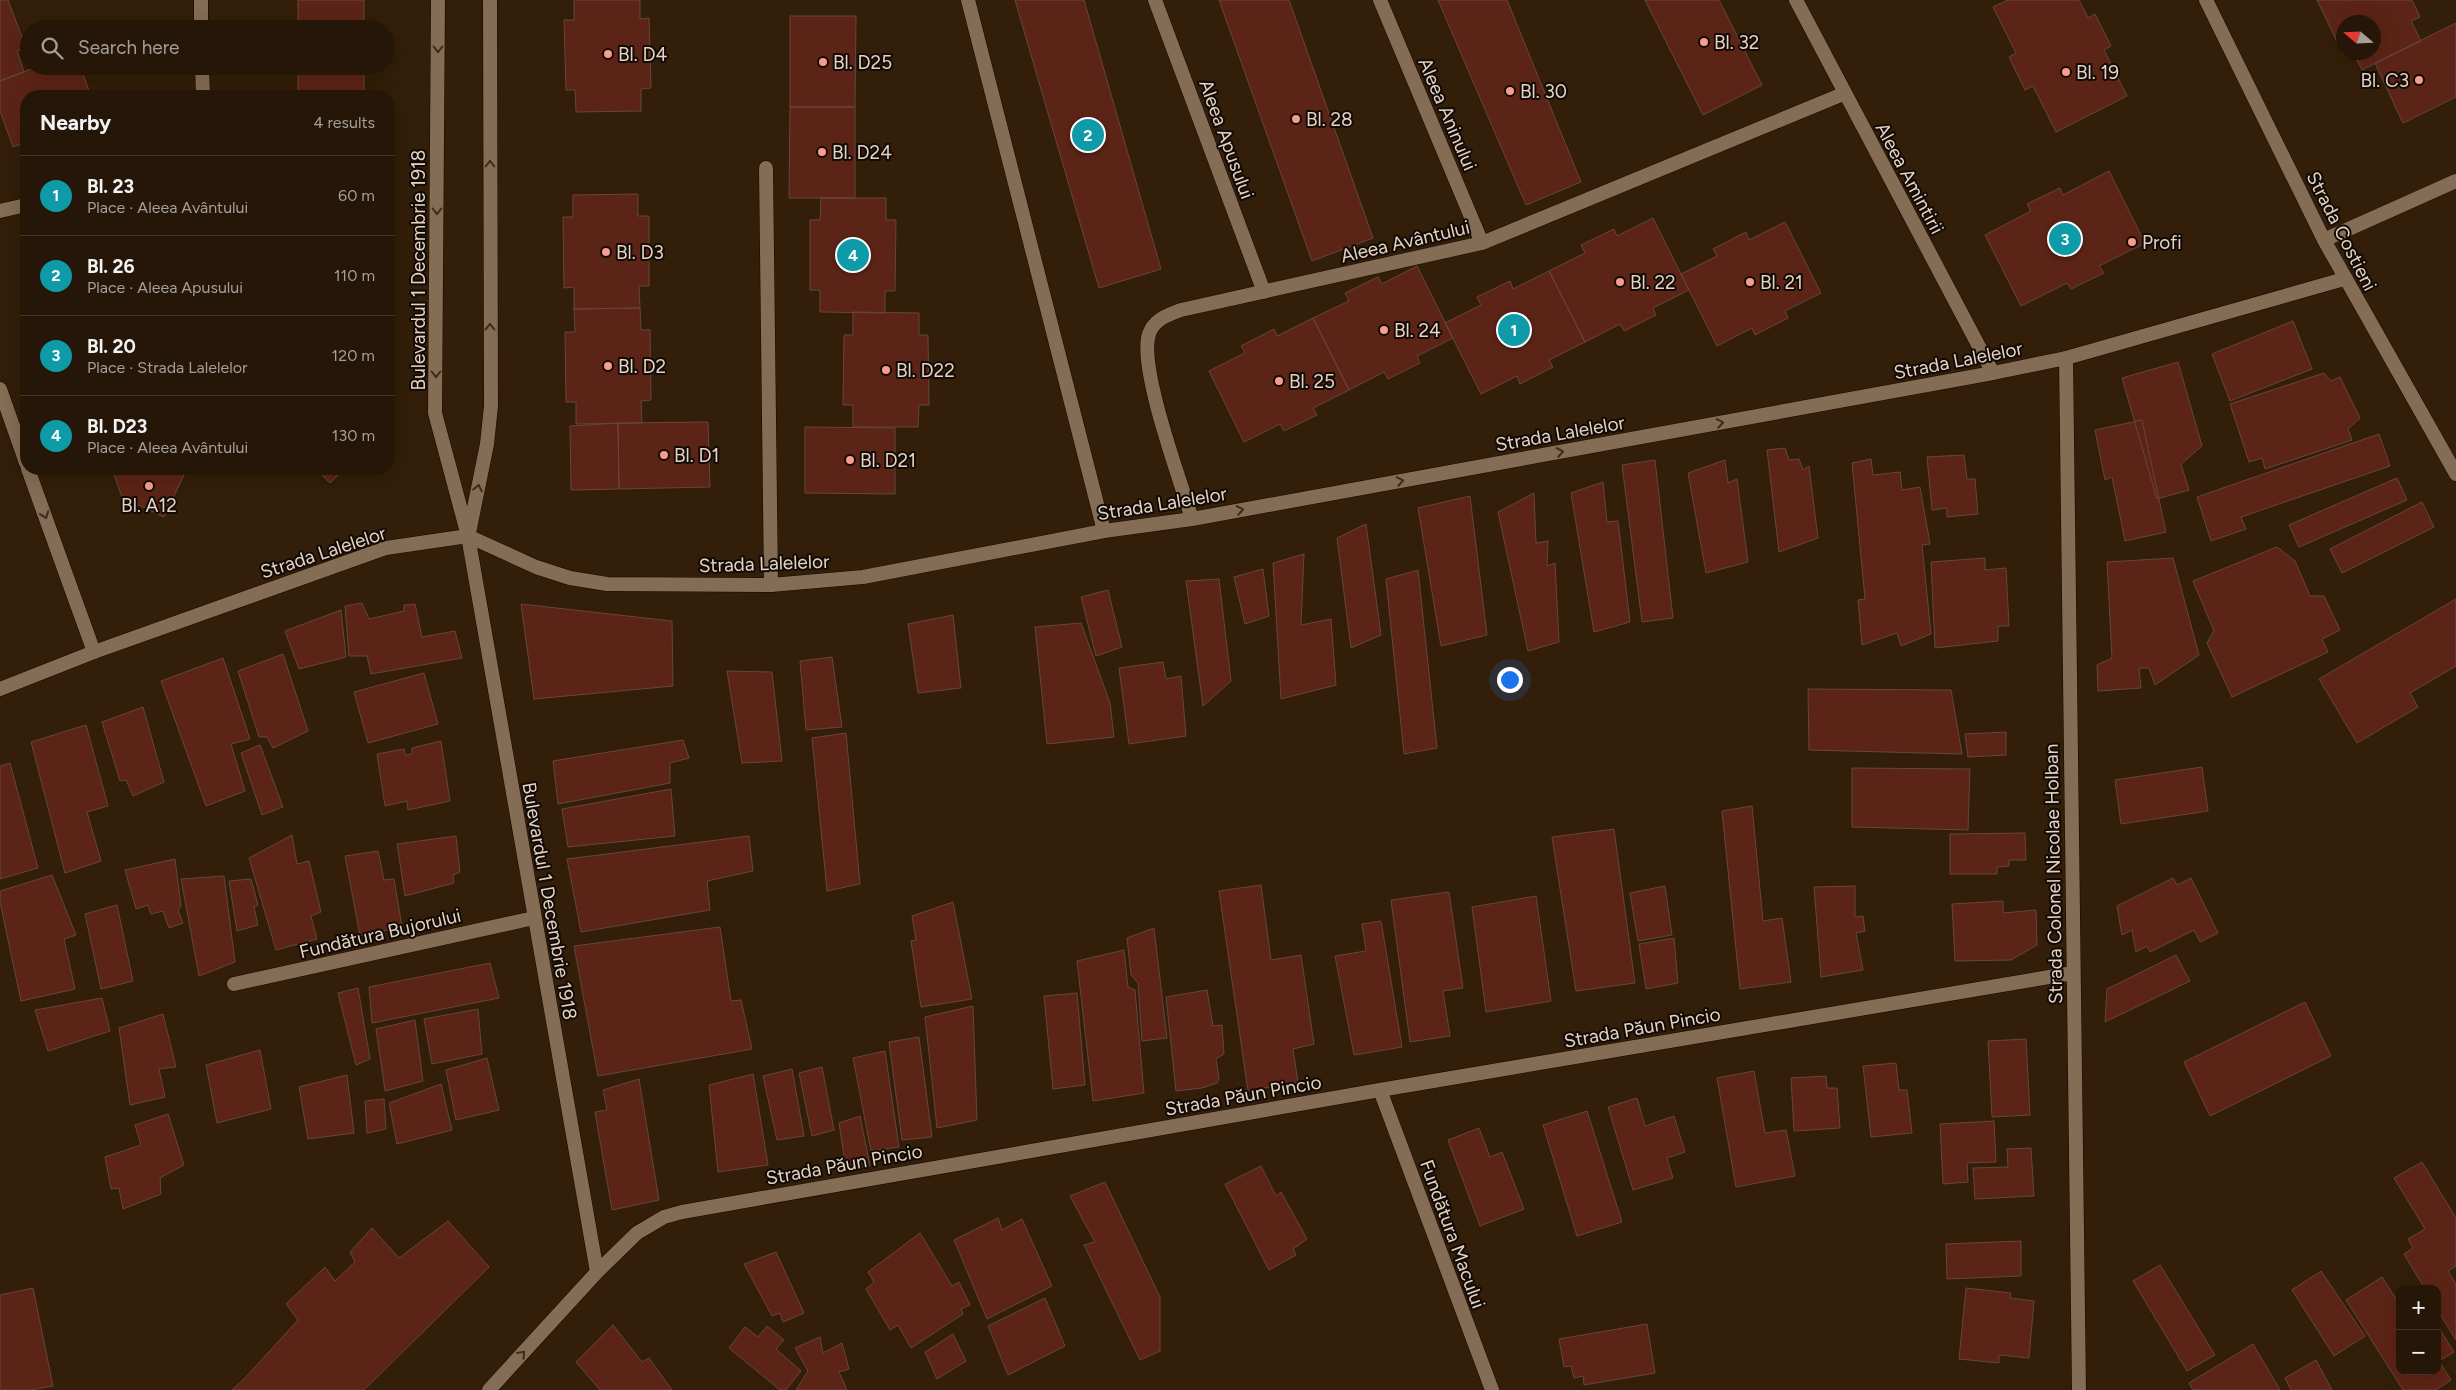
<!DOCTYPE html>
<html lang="en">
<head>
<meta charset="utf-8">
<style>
	body { margin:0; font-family:Figtree,sans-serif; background:#322315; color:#f1f3f6 }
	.controls { position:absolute; right:15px; bottom:15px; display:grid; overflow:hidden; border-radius:10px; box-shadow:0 5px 20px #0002 }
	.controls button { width:45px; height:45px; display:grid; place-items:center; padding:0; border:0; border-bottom:1px solid #423528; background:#261607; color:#f1f3f6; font:25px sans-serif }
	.compass { position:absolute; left:2336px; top:15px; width:45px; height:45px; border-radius:50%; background:#261607; box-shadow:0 5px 20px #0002; rotate:289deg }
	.you { position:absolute; left:1509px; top:679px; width:18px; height:18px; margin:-12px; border:4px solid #fff; border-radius:50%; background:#1a73e8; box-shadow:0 0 0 8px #1a73e833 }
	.badge { display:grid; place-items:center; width:32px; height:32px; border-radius:50%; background:#f59d8f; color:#fff; font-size:16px; font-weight:700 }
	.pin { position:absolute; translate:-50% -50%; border:2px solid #fff; box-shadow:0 1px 5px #0006 }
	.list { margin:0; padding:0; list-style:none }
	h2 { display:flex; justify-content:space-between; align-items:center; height:65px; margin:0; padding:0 20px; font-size:21px }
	h2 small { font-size:16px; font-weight:400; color:#a49f9b }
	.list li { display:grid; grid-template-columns:32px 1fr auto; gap:15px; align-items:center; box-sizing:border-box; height:80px; padding:0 20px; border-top:1px solid #423528 }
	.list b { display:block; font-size:19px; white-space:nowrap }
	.list p { margin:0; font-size:16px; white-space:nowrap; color:#a49f9b }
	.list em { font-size:16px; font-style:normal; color:#a49f9b }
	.icon { flex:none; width:28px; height:28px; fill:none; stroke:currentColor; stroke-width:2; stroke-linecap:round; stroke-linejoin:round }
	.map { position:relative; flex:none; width:2456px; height:1390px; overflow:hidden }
	.search { position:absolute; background:#261607; box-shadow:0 5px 20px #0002; left:20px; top:20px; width:375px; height:55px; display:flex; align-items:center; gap:12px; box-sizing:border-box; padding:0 18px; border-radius:28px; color:#a49f9b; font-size:19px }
	.panel { position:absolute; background:#261607; box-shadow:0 5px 20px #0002; left:20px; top:90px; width:375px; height:385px; border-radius:20px }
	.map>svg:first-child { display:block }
	.building { fill:#5c2416; stroke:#65463e }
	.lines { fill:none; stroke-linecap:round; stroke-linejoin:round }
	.service-casing { stroke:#190700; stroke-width:15 }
	.minor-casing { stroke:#190700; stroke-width:15 }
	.tertiary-casing { stroke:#190700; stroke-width:15 }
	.service { stroke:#846c55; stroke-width:14 }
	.minor { stroke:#846c55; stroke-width:14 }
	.tertiary { stroke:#846c55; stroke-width:14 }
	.oneway { stroke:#3b2c20 }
	.poi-dot { fill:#f59d8f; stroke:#130a04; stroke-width:2 }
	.labels { text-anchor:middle; stroke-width:4; stroke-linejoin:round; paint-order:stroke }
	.poi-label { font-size:19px; fill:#e1d3c7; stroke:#130a04; text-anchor:start }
	.street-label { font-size:19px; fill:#e1d3c7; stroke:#130a04 }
</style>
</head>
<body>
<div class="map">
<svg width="2456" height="1390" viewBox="0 0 2456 1390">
	<rect width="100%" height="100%" fill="#321e09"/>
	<path class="building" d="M0,0H8L26,48L17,51L24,72L0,81Z
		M298,0H364V29H298Z
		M574,0H640V19L649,18L651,88L641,89V111L576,112L575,90H566L564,20H574Z
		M1015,0H1084L1161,269L1099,288Z
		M1219,0H1289L1373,238L1312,261Z
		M1438,0H1507L1581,182L1526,205Z
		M1645,0H1719L1762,85L1703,115Z
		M2008,0H2079L2088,18L2095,14L2111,46L2104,50L2127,96L2056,132L2033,86L2025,90L2009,57L2016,53L1993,7Z
		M2317,0H2412L2420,17L2411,21L2421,41L2362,70L2353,52H2374V22H2344V52H2347L2343,54Z
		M790,16H856L855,107H790Z
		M2456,23V97L2403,123L2375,63Z
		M39,66H80L91,96H26V142L13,147L0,111V81Z
		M298,66H364V96H298Z
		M790,107H855V198H789Z
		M2109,171L2145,243L2099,266L2104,273L2071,289L2067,283L2021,306L1985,235L2031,211L2027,204L2060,188L2063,195Z
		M638,194V216H649V286H639L640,308L574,309V287L564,288L563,217H573V195Z
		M821,198H886V220H896L895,291H885V313L820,312V290H810V220H820Z
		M1653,218L1689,290L1653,308L1656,315L1624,331L1620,324L1585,342L1549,271L1585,253L1581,245L1614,229L1617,236Z
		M1785,222L1821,293L1785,311L1788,318L1755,335L1752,328L1717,346L1681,274L1717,256L1713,249L1746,232L1749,240Z
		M1417,266L1453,338L1417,356L1420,363L1388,379L1384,372L1349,390L1313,318L1349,301L1345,293L1378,277L1382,284Z
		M1549,271L1585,342L1549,360L1553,367L1520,384L1517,376L1481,394L1445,323L1481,305L1477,297L1510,281L1513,289Z
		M640,308L641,330H650L651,400L641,401L642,423L576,424V402H566L565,332H575L574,309Z
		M853,312L919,313V335H928L929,405H919L918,427H853V405H843L844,335H853Z
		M1313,318L1349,390L1313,408L1317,415L1284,431L1280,424L1244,442L1209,371L1245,353L1241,346L1274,329L1277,336Z
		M2293,321L2312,369L2230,401L2212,354Z
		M2178,362L2202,446L2181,464L2189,490L2157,499L2122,378Z
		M2324,373L2331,381L2340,377L2360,418L2348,429L2352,440L2265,469L2262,458L2249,462L2230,404Z
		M2142,420L2166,532L2125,541L2112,477L2105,480L2095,430Z
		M708,422L710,487L619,489L618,423Z
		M618,423L619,489L571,490L570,426Z
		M805,427L895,428V494L805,493Z
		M2379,434L2390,466L2241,517L2246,529L2211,541L2197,497Z
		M1785,448L1789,460L1799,459L1803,470L1809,466L1818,538L1779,552L1767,450Z
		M1964,455L1967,479H1975L1978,514L1947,517V508L1932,510L1927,457Z
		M1871,459L1873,475L1900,472L1902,490L1920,487L1930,544L1922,545L1931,634L1901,646L1897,633L1862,645L1858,600L1865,599L1852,463Z
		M1655,460L1673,618L1642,622L1622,465Z
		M1725,460L1728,483L1737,479L1748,562L1706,573L1688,473Z
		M112,469H182L184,475L164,517L122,497Z
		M316,469H344L330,483Z
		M2397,478L2407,500L2299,547L2289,525Z
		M1603,482L1607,522L1618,521L1630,622L1594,632L1571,493Z
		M1534,493L1536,543L1548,541L1547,566L1555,563L1559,642L1528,651L1498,512Z
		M1470,496L1487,635L1441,646L1418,508Z
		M2422,502L2434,527L2342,573L2330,549Z
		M1366,524L1381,635L1351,648L1337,538Z
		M2277,547L2295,561L2310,596H2324L2340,630L2322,639L2328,652L2232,697L2207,643L2214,631L2193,581Z
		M1304,554L1301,625L1331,619L1336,685L1281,699L1273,563Z
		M1985,558V570L2006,568L2009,626H1998V641L1935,648L1931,562Z
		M2173,558L2199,655L2155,685L2149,668H2139L2141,688L2098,691L2097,665L2112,658L2107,562Z
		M1263,569L1269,616L1245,624L1234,577Z
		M1418,570L1437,748L1404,754L1386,579Z
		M1219,579L1231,681L1203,706L1186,581Z
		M1108,590L1122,647L1096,656L1081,597Z
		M2456,599V666L2410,693L2418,707L2357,743L2319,679Z
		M362,603L369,619L404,611V605L415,604L422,637L455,631L462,658L371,674L367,656H349L345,606Z
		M521,604L672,621L673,686L534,699Z
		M341,610L346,657L299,669L285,631Z
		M953,615L961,688L918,693L908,624Z
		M1081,623L1110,703L1114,737L1047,744L1035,627Z
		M283,654L308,731L273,748L267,737H259L238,671Z
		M832,657L842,727L806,730L800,661Z
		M223,658L250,739L231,744L245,791L206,806L161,681Z
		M1163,662L1166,679L1181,676L1186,736L1129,744L1119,668Z
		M727,671L772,672L782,761L742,763Z
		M424,673L438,724L368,743L354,692Z
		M1808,689L1951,690L1962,754L1809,750Z
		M143,707L164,782L133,796L126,780L120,781L102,722Z
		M86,725L108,806L87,812L101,861L65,873L31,742Z
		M2006,732V755L1968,757L1965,734Z
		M846,733L860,884L827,891L812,738Z
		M683,740L689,758L670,763V783L558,804L553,761Z
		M441,741L450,801L408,810L407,801L385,806L377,754L404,749L405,755L412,754V748Z
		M260,745L283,807L262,815L241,753Z
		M10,763L38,868L0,879V766Z
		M2202,767L2208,811L2121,824L2115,780Z
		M1852,768L1970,769L1968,830L1852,827Z
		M671,789L675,836L568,847L562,809Z
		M1752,806L1763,921L1782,918L1791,982L1740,989L1722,811Z
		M1614,829L1635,983L1576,991L1552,837Z
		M2025,833L2026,860H2009V866L1997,867V874H1950V834Z
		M292,835L297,864L309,861L321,912L311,916L317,939L276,950L249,858Z
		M456,836L460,872L453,875L454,883L405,896L397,844Z
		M749,836L753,871L707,881L710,910L581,932L567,859Z
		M378,851L384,880L394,879L402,927L360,936L345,856Z
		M175,859L181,906L178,910L183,923L169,928L163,911L151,914L148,905L136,909L125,870Z
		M52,875L76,935L64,939L75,989L21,1001L0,902V891Z
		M224,876L235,962L199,976L181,879Z
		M2173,878L2177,885L2191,878L2218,933L2200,942L2194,930L2150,952L2147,946L2136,952L2132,930L2122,935L2117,906Z
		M251,879L258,905L254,907L258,925L237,931L229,881Z
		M1261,885L1271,960L1301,955L1314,1044L1293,1049L1298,1082L1248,1091L1219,891Z
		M1665,886L1672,935L1638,941L1630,893Z
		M1855,886V917L1863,916L1865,931L1856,933L1863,970L1821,977L1814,887Z
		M1449,892L1463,988L1443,991L1450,1036L1410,1042L1391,900Z
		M1536,896L1551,1001L1486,1012L1472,907Z
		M2003,901V913L2036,910L2037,945L2011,960L1955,961L1952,904Z
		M953,902L972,999L921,1007L911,941L916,940L912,916Z
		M117,905L133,981L101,989L85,914Z
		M1381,921L1402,1047L1354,1055L1335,956L1366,951L1362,924Z
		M720,927L731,1001L741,1000L752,1049L598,1076L574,946Z
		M1154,928L1167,1038L1142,1041L1138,983L1131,975L1127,938Z
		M1674,938L1678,983L1646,989L1639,944Z
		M1124,950L1128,987L1135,990L1144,1093L1093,1101L1077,961Z
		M2176,955L2190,981L2105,1022L2107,989Z
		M490,963L499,998L372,1023L369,987Z
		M358,988L370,1059L356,1065L338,993Z
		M1207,990L1213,1026L1222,1025L1224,1054L1216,1059L1219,1078L1217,1083L1202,1088L1176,1091L1166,997Z
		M1077,993L1085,1085L1053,1089L1044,996Z
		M102,998L110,1031L48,1051L35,1010Z
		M2305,1002L2331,1056L2210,1116L2184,1062Z
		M973,1006L977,1120L937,1128L925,1017Z
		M478,1009L482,1054L432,1064L424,1019Z
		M163,1014L176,1067L159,1069L165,1097L130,1105L119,1028Z
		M415,1020L423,1081L385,1091L376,1029Z
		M919,1037L932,1137L902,1140L889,1042Z
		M2026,1039L2030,1115L1992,1117L1988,1041Z
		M260,1050L271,1109L217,1123L206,1065Z
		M885,1051L899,1147L871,1151L853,1058Z
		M487,1058L499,1110L456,1120L446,1070Z
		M1896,1063L1899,1090H1907L1912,1133L1871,1137L1863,1066Z
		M822,1067L834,1130L812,1136L799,1073Z
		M792,1069L804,1136L777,1140L763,1076Z
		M1754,1071L1765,1133L1786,1130L1795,1176L1736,1187L1717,1078Z
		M753,1074L768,1165L718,1172L709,1085Z
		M347,1075L354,1133L308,1139L299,1087Z
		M1826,1076L1827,1088H1837L1840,1128L1794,1131L1791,1078Z
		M639,1079L659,1200L612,1210L595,1112L607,1110L603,1090Z
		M441,1084L452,1130L397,1144L389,1103Z
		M1637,1098L1645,1126L1674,1116L1685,1152L1667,1158L1673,1178L1633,1190L1608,1107Z
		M384,1099L386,1129L367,1133L365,1101Z
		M1587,1111L1622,1222L1577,1236L1543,1125Z
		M168,1114L184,1165L160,1178L161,1194L123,1209L119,1188L111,1189L105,1157L141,1145L135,1125Z
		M860,1116L870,1166L846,1170L839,1123Z
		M1994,1121L1996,1162L1967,1163L1968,1182L1943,1184L1940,1124Z
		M1479,1128L1490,1157L1502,1152L1524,1209L1480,1226L1448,1140Z
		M2031,1148L2034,1196L1975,1199L1973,1168L2008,1167L2007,1149Z
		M2422,1162L2456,1218V1266L2448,1271L2456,1284V1340L2437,1309V1289H2425L2404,1254L2413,1248L2408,1239L2425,1229L2394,1178Z
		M1261,1166L1276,1196L1281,1192L1307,1239L1293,1249L1296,1255L1269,1270L1225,1184Z
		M1105,1182L1160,1297V1351L1140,1360L1084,1245L1095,1242L1070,1196Z
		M998,1218L1002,1230L1022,1219L1052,1286L987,1319L954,1240Z
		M448,1221L489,1267L364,1390H232L245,1378L298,1320L286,1304L325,1267L335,1281L355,1262L350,1252L372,1228L399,1258Z
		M920,1233L952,1286L959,1282L970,1305L961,1309L963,1314L911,1348L898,1325L890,1330L866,1289L874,1282L868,1272Z
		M2021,1241V1276L1947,1279L1946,1244Z
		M776,1252L804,1313L783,1322L780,1313L772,1316L744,1264Z
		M2160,1265L2215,1355L2187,1371L2133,1281Z
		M2321,1271L2365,1336L2334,1356L2292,1290Z
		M2382,1277L2400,1305V1371H2437V1325L2454,1352L2439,1361L2451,1380L2436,1390H2403L2346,1300Z
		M33,1288L53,1386L31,1390H0V1295Z
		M1966,1288L2011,1293L2010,1298L2034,1301L2029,1358L1999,1355V1363L1959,1359Z
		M1045,1298L1065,1346L1008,1375L988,1326Z
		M1647,1324L1655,1373L1584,1385L1583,1376L1574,1378L1571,1366L1564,1367L1559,1339Z
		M613,1325L642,1362L649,1358L672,1390H600L576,1362Z
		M767,1326L784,1340L776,1349L801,1371L786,1390H780L729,1348L745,1327L758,1337Z
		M953,1334L966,1361L937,1379L925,1352Z
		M820,1337L823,1353L842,1343L849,1369L839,1372L847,1390H796L808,1371L795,1348Z
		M2253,1344L2280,1390H2193L2189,1383Z
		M2316,1360L2332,1390H2291L2285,1378Z"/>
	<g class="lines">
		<g class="service-casing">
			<path id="service" d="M201,0V29
				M968,0L1104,531
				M202,66L203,96
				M766,168L771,585
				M0,211L26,205"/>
		</g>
		<g class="minor-casing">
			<path id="minor" d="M1155,0L1264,292
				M1380,0L1482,243
				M1796,0L1993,373
				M2324,240L2456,181
				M2066,358L2079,1390
				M0,389L26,463
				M28,469L94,652
				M1192,519C1181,482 1138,367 1149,334C1154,319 1168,315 1181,310L1482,243L1843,94
				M468,536L597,1272
				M234,984L534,918
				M1380,1090L1492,1390
				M489,1390L597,1272L637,1233L664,1217L682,1212L1380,1090L2073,973"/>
		</g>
		<g class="tertiary-casing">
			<path id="tertiary" d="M438,0L435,413L468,536
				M2206,0L2324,240L2456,474
				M469,533L487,444L491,406L490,0
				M0,689L94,652L386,548L468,536L536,567L570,578L607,584L771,585L863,577L1104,531L1192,519L1993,373L2066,358L2344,279"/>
		</g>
		<use href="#service" class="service"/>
		<use href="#minor" class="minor"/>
		<use href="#tertiary" class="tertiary"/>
	</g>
	<defs><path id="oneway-chevron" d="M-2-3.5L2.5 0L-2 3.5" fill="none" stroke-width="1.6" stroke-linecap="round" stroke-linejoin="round" transform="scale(1.25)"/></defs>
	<g class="oneway">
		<use href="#oneway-chevron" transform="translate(438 49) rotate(90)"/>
		<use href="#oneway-chevron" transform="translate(490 164) rotate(-90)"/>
		<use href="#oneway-chevron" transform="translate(437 211) rotate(90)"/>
		<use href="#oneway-chevron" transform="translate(490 327) rotate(-90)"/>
		<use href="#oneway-chevron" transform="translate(436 374) rotate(90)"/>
		<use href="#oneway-chevron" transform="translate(1720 423) rotate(-10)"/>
		<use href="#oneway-chevron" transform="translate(1560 452) rotate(-10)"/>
		<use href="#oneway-chevron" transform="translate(1400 481) rotate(-10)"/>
		<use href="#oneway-chevron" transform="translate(478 488) rotate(-78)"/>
		<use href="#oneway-chevron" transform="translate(1240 510) rotate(-10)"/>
		<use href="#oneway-chevron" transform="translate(45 515) rotate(70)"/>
		<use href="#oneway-chevron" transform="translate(522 1354) rotate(-48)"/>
	</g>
	<g class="poi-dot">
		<circle cx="1704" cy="42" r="5"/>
		<circle cx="608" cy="54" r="5"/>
		<circle cx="823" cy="62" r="5"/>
		<circle cx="2066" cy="72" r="5"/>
		<circle cx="2419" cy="80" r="5"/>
		<circle cx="1510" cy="91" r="5"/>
		<circle cx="1296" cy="119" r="5"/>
		<circle cx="822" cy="152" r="5"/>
		<circle cx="2132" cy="242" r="5"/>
		<circle cx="606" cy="252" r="5"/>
		<circle cx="1620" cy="282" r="5"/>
		<circle cx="1750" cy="282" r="5"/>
		<circle cx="1384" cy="330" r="5"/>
		<circle cx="608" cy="366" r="5"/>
		<circle cx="886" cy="370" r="5"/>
		<circle cx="1279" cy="381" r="5"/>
		<circle cx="664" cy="455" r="5"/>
		<circle cx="850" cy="460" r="5"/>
		<circle cx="149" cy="486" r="5"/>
	</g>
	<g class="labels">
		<g class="poi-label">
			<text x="1714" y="49">Bl. 32</text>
			<text x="618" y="61">Bl. D4</text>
			<text x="833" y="69">Bl. D25</text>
			<text x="2076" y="79">Bl. 19</text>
			<text x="2409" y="87" text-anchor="end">Bl. C3</text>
			<text x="1520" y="98">Bl. 30</text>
			<text x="1306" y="126">Bl. 28</text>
			<text x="832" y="159">Bl. D24</text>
			<text x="2142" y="249">Profi</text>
			<text x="616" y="259">Bl. D3</text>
			<text x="1630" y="289">Bl. 22</text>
			<text x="1760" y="289">Bl. 21</text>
			<text x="1394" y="337">Bl. 24</text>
			<text x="618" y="373">Bl. D2</text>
			<text x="896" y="377">Bl. D22</text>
			<text x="1289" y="388">Bl. 25</text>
			<text x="674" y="462">Bl. D1</text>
			<text x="860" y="467">Bl. D21</text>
			<text x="149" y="512" text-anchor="middle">Bl. A12</text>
		</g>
		<g class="street-label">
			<text transform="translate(1448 114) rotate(67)" y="7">Aleea Aninului</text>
			<text transform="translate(1227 139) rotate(70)" y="7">Aleea Apusului</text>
			<text transform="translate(1910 178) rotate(62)" y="7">Aleea Amintirii</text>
			<text transform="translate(2342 231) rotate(63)" y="7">Strada Costieni</text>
			<text transform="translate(1405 241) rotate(-13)" y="7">Aleea Avântului</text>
			<text transform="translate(418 270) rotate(-90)" y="7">Bulevardul 1 Decembrie 1918</text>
			<text transform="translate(1958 360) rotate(-11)" y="7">Strada Lalelelor</text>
			<text transform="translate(1560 433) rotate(-10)" y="7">Strada Lalelelor</text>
			<text transform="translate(1162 503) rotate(-9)" y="7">Strada Lalelelor</text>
			<text transform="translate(323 552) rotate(-18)" y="7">Strada Lalelelor</text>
			<text transform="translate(764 563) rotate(-2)" y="7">Strada Lalelelor</text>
			<text transform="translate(2053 874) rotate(-91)" y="7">Strada Colonel Nicolae Holban</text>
			<text transform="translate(550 901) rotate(80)" y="7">Bulevardul 1 Decembrie 1918</text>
			<text transform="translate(380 933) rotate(-13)" y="7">Fundătura Bujorului</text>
			<text transform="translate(1642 1027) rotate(-10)" y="7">Strada Păun Pincio</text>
			<text transform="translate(1243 1095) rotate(-10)" y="7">Strada Păun Pincio</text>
			<text transform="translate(844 1164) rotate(-10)" y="7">Strada Păun Pincio</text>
			<text transform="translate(1453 1234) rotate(70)" y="7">Fundătura Macului</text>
		</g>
	</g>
</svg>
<div class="controls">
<button>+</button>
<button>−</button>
</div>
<svg class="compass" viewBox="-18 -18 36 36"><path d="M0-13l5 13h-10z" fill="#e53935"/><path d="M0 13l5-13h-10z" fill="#a49f9b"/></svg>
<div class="you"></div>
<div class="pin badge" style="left:1514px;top:330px;background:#0f9aa8">1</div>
<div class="pin badge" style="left:1088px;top:135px;background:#0f9aa8">2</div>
<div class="pin badge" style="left:2065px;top:239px;background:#0f9aa8">3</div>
<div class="pin badge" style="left:853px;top:255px;background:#0f9aa8">4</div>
<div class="search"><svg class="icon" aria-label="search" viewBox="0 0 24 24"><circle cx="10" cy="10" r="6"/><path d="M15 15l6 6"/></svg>Search here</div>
<section class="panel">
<h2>Nearby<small>4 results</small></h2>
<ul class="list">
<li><span class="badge" style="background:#0f9aa8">1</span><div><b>Bl. 23</b><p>Place · Aleea Avântului</p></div><em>60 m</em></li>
<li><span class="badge" style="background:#0f9aa8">2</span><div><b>Bl. 26</b><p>Place · Aleea Apusului</p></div><em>110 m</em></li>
<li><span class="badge" style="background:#0f9aa8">3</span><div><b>Bl. 20</b><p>Place · Strada Lalelelor</p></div><em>120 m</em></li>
<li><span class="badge" style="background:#0f9aa8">4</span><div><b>Bl. D23</b><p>Place · Aleea Avântului</p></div><em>130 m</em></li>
</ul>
</section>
</div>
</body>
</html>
